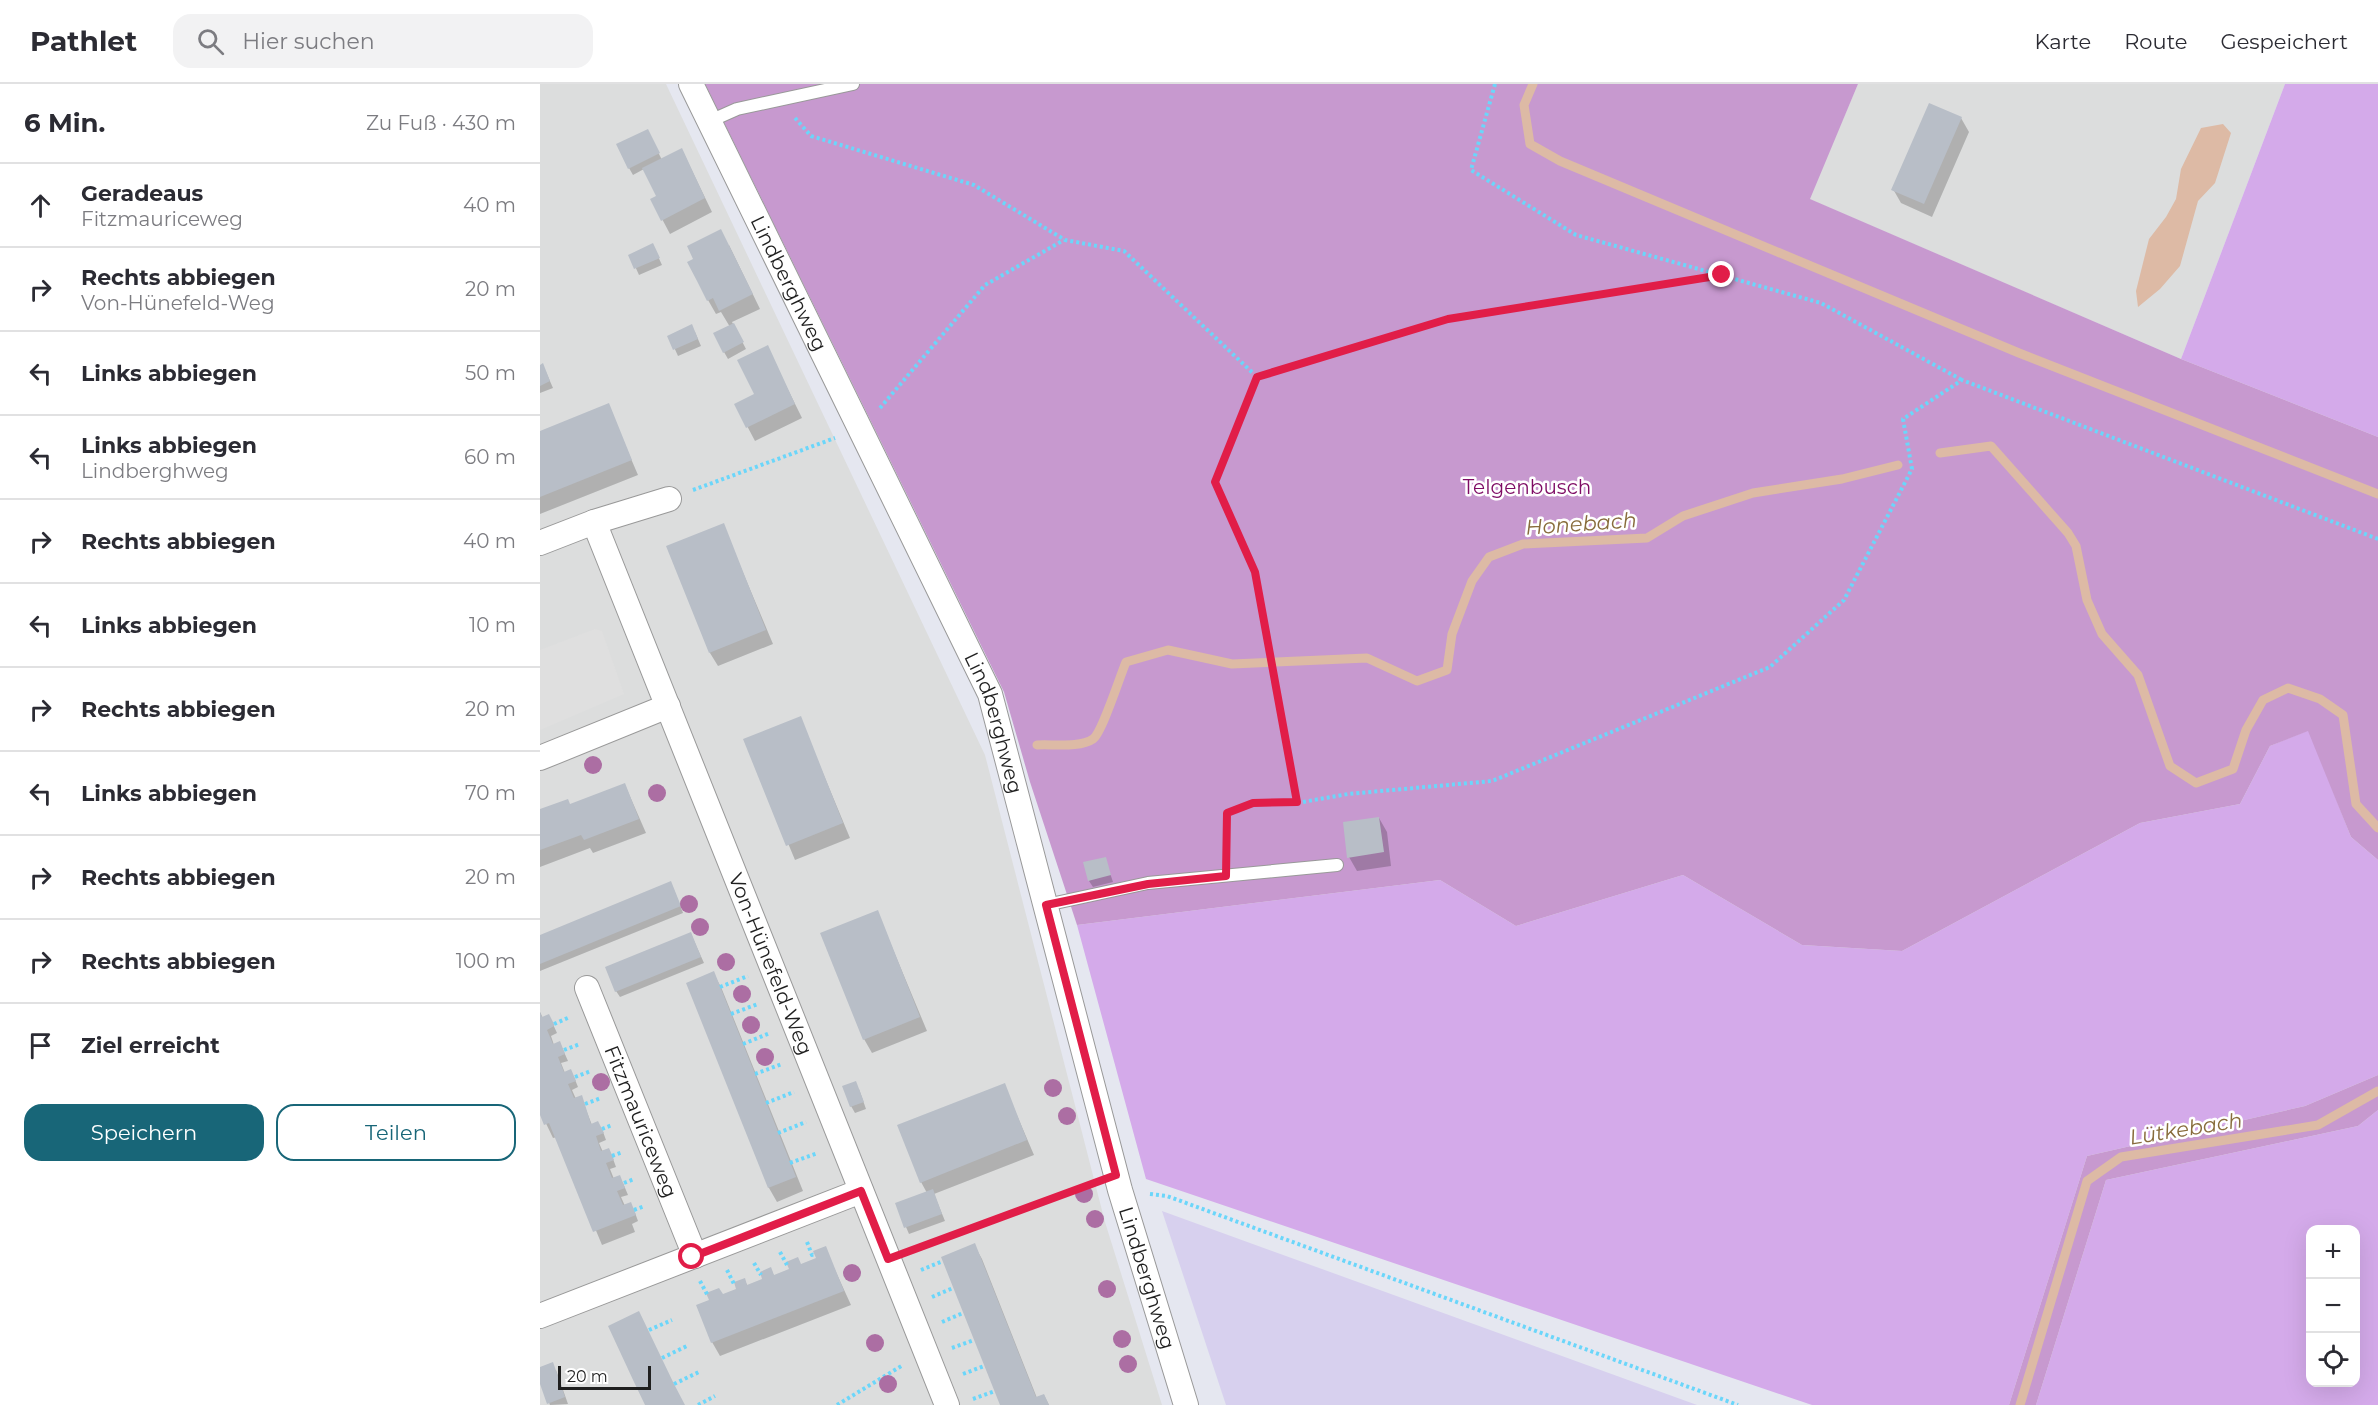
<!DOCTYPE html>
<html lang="de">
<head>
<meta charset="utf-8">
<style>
	body { margin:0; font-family:Montserrat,sans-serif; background:#f2f2f3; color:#2b2b33 }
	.controls { position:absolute; right:18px; bottom:18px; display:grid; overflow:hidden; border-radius:12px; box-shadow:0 6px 24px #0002 }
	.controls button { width:54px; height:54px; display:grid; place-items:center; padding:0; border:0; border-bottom:2px solid #e1e1e2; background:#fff; color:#2b2b33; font:30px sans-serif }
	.scale { position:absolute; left:18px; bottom:15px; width:93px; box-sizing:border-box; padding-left:6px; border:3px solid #1f1f1f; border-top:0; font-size:16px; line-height:21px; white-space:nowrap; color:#1f1f1f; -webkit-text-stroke:4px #fff; paint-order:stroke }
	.stop { position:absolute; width:18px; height:18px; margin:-14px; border:4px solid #e11d48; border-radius:50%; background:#fff }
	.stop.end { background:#e11d48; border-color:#fff; box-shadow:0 2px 6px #0008 }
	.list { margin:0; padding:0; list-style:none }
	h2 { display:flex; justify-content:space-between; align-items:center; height:78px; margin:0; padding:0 24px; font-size:26px }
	h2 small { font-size:20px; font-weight:400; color:#7c7c81 }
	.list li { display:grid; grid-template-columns:39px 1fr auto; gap:18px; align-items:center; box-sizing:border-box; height:84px; padding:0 24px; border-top:2px solid #e1e1e2 }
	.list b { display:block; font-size:22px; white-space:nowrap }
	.list p { margin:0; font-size:20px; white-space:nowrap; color:#7c7c81 }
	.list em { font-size:20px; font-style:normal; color:#7c7c81 }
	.actions { display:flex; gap:12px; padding:18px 24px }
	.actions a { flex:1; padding:14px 0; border:2px solid #186678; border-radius:18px; text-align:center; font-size:21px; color:#186678 }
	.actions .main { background:#186678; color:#fff }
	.icon { flex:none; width:33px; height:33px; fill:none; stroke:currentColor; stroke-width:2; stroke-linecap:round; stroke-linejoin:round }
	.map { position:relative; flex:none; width:1838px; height:1321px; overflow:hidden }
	header { display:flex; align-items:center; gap:36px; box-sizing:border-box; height:84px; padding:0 30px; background:#fff; border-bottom:2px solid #e1e1e2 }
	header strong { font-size:28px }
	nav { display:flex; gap:33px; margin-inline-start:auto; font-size:21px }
	.search { width:420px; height:54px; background:#f2f2f3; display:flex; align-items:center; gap:15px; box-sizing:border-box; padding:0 21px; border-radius:18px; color:#7c7c81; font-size:22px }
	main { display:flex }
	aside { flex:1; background:#fff }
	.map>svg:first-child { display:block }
	.residential { fill:#dcdddd }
	.farmland { fill:#d7d0ee }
	.grass { fill:#d4aaea; fill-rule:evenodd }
	.forest { fill:#c799cf }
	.parking { fill:#dfdfdf }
	.water { fill:#ddbaa5 }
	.shadow { fill:#0003 }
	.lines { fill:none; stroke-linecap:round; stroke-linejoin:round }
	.stream { stroke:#ddbaa5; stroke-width:9 }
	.building { fill:#b8bec7 }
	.lane-casing { stroke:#999; stroke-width:14 }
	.street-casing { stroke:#999; stroke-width:26 }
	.path { stroke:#6bd6fa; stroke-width:4; stroke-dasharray:3 3; stroke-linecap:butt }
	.lane { stroke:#fff; stroke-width:12 }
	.street { stroke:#fff; stroke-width:24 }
	.tree { fill:#ac6ea3 }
	.route { stroke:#e11d48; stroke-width:8 }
	.labels { text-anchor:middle; stroke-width:5; stroke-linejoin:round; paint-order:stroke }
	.street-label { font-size:20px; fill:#1f1f1f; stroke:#fff }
	.park-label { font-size:20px; fill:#7e0b64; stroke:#fff }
	.water-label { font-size:21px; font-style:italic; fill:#886c3c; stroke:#fff }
</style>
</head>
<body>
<header>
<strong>Pathlet</strong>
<div class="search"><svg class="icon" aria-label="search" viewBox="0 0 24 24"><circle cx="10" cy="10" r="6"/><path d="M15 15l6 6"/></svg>Hier suchen</div>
<nav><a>Karte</a><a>Route</a><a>Gespeichert</a></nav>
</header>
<main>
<aside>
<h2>6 Min.<small>Zu Fuß · 430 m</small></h2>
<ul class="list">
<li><svg class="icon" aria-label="ahead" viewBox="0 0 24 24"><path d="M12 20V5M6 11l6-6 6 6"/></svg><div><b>Geradeaus</b><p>Fitzmauriceweg</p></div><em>40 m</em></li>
<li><svg class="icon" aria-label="right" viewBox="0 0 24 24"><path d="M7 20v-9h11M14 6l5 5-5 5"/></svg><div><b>Rechts abbiegen</b><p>Von-Hünefeld-Weg</p></div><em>20 m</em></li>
<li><svg class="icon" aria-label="left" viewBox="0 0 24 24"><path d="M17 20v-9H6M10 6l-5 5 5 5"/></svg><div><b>Links abbiegen</b></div><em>50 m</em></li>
<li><svg class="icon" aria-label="left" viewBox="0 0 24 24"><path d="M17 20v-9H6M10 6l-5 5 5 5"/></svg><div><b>Links abbiegen</b><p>Lindberghweg</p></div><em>60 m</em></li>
<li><svg class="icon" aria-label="right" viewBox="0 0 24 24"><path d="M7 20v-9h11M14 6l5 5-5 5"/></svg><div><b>Rechts abbiegen</b></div><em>40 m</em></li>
<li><svg class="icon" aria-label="left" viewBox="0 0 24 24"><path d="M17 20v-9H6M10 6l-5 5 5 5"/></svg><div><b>Links abbiegen</b></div><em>10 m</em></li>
<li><svg class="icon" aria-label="right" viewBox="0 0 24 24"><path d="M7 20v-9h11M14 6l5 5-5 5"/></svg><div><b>Rechts abbiegen</b></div><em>20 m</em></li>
<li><svg class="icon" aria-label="left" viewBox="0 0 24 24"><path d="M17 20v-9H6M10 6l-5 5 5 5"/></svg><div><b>Links abbiegen</b></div><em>70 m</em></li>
<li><svg class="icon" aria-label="right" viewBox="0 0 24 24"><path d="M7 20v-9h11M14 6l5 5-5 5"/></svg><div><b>Rechts abbiegen</b></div><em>20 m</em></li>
<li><svg class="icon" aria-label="right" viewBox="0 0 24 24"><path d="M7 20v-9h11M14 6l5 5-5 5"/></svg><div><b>Rechts abbiegen</b></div><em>100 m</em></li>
<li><svg class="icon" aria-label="arrive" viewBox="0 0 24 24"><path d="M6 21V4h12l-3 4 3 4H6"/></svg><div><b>Ziel erreicht</b></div></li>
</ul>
<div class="actions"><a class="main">Speichern</a><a>Teilen</a></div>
</aside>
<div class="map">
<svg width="1838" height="1321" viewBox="0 0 1838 1321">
	<rect width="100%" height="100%" fill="#e5e7f0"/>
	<path class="residential" d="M0,0H126L445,671L565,1138L622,1321H0Z
		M1318,0H1745L1641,275L1269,115Z"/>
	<path class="farmland" d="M622,1127L1157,1321H686Z"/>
	<path class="grass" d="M1745,0H1838V353L1641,275Z
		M1769,646L1811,753L1838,776V991L1765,1022L1547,1072L1469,1321H1272L606,1095L537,841L900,796L976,842L1143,791L1262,861L1362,867L1600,739L1700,720L1730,662Z
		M1838,1026V1321H1496L1566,1096L1818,1042ZM1770,1146H1816V1298H1770Z"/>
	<path class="forest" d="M165,0H1318L1270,115L1641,275L1838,353V776L1811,753L1768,647L1730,662L1700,720L1600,739L1362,867L1262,861L1143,791L976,842L900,796L537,841L490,698L464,608Z
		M1838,991V1026L1818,1042L1566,1096L1496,1321H1469L1547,1072L1765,1022Z"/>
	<path class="parking" d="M55,545L62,547L84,610L0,646V566Z"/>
	<path class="water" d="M1683,40L1691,49L1675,99L1658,117L1640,182L1620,205L1598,223L1596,207L1609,155L1626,133L1636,115L1641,85L1661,44Z"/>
	<path class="shadow" d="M1421,34L1429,48L1392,133L1361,119L1353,105Z
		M111,54L122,76L142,66L172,128L130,150L112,116L118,113L104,85L93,91L89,84Z
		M189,161L220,225L192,238L206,265L188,275L184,268L190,243L181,228L176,230L168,216Z
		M116,168L122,181L99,191L90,171Z
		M155,248L161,262L138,272L129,252Z
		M227,263L262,334L215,357L196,321L216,311Z
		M0,282L6,288L13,304L0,309Z
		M68,321L98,391L0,430V348Z
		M183,441L233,560L178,582L170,569Z
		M260,634L310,754L255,776L205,656Z
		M85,701L106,749L53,769L50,764L0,783V727L30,722Z
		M839,734L847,748L851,782L817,787L809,773Z
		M565,774L573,798L553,803L549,797Z
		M134,806L143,829L0,887V852Z
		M337,827L387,947L332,969L324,955Z
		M151,850L164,879L80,913L76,907Z
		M173,889L181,903L263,1107L237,1118L229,1104L148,899Z
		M0,928L3,934L12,938L17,949L11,952L14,961L20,959L28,977L21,979L25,989L34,993L38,1003L32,1006L36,1015L41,1013L52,1041L62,1045L66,1056L59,1059L63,1068L72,1072L76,1083L70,1085L74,1095L83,1099L88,1111L81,1113L85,1122L94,1126L98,1137L92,1140L95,1148L62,1161L17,1053L13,1054L0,1027Z
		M464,1001L494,1071L394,1110L405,1137L369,1150L366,1143L387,1109L381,1098Z
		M319,1005L326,1025L315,1029L311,1022Z
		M434,1161L442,1175L497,1314L504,1311L509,1321H462Z
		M285,1164L311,1221L180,1272L172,1258L182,1212L199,1206L204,1196L208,1202L224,1196L231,1185L234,1192L278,1175Z
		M0,1285L16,1286L28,1320L10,1321L0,1296Z"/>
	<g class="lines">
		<path class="stream" d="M993,0L984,21L990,60L1020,77L1479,269L1838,410
			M1400,369L1451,362L1528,449L1536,462L1547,516L1562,550L1598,591L1630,682L1656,699L1693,685L1706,646L1723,616L1748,604L1780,615L1803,631L1816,720L1838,744
			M497,661C513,660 540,664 553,655C562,649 580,592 586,578L628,566L692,580L827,574L877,597L907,586L912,550L932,497L949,473L983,460L1107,454L1143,432L1213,409L1302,395L1358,381
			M1480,1321L1547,1097L1581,1073L1778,1041L1838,1007"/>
	</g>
	<path class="building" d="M1389,19L1422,33L1384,120L1351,106Z
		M108,45L120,69L88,85L76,60Z
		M142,64L165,114L121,137L110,115L116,112L102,84Z
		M181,145L213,210L179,227L173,214L167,217L157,197L147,178L153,175L147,162Z
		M113,159L120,174L94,185L88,171Z
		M194,239L204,258L183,269L173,249Z
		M152,240L158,255L133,266L127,252Z
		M228,261L255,320L206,344L194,320L214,310L197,276Z
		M3,279L10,297L0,302V281Z
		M69,319L92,376L0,413V347Z
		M184,439L226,546L169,569L126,462Z
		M261,632L303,739L246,762L203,655Z
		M85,699L99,735L44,756L41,751L0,766V725L28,715L30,720Z
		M839,733L844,768L807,774L803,738Z
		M566,773L571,791L548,797L543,778Z
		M131,797L141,822L0,880V851Z
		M338,826L380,933L323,956L280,849Z
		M151,848L161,873L75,908L65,883Z
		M174,887L256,1093L228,1104L146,899Z
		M0,928L2,933L9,930L14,940V942L7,946L13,960L20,957L25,970L18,973L24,988L31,985L36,997L28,1000L34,1014L42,1011L51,1040L58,1037L64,1049L56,1052L61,1067L69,1064L74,1076L66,1079L72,1094L80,1091L85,1104L77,1107L83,1121L91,1118L96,1131L53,1148L9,1039L4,1041L0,1031Z
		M316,997L324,1018L310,1023L302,1002Z
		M465,999L487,1056L380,1099L357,1041Z
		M393,1105L402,1130L364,1144L355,1119Z
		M435,1159L496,1313L504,1310L509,1321H460L401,1173Z
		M286,1162L304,1207L171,1259L156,1221L169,1216L166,1209L179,1204L183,1210L196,1205L194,1198L205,1194L207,1201L222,1195L220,1188L231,1183L234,1191L249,1185L246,1178L258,1173L261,1180L276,1174L273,1167Z
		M99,1227L134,1300L145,1321H105L94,1298L68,1242Z
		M13,1278L25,1313L7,1320L0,1300V1283Z"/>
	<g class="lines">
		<g class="lane-casing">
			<path id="lane" d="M170,37L197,25L313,0
				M506,821L608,799L797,781"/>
		</g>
		<g class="street-casing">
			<g id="street">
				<path id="s1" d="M151,0L450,610L580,1106L646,1321"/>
				<path id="s2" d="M54,438L407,1321"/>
				<path d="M0,459L54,438L129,415"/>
				<path d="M0,674L128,622"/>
				<path id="s3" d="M47,904L155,1172"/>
				<path d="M0,1232L321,1107"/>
			</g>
		</g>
		<path class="path" d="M955,0L931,86L1036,151L1281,219L1422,296
			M255,34L271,52L434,101L525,156L584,167L717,293L908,235L1182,191
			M717,293L675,398L715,487L757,719
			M340,324L445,201L524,156
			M153,406L295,354
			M687,771V729L713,719H757L808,710L952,697L1230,583L1304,516L1372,385L1363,335L1422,296L1838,455
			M180,903L208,892
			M191,930L218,920
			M14,940L30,933
			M203,960L230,949
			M24,966L40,960
			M215,990L242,980
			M35,993L51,987
			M226,1019L254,1008
			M45,1020L61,1014
			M62,1045L72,1041
			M238,1049L266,1038
			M72,1072L83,1068
			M250,1079L278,1069
			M84,1099L94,1095
			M610,1110L627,1112L1198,1321
			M94,1126L105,1122
			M267,1158L272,1171L274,1170
			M374,1165L550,1100
			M240,1168L247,1181
			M214,1179L221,1191
			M187,1186L195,1202
			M381,1186L403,1177
			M160,1197L168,1212
			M392,1213L413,1204
			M402,1238L423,1229
			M109,1246L132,1236
			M412,1264L434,1256
			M122,1274L147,1262
			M423,1290L444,1282
			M134,1300L161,1287
			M433,1315L455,1307
			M158,1321L175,1312
			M297,1321L363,1281"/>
		<use href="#lane" class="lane"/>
		<use href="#street" class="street"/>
	</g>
	<g class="tree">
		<circle cx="53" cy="681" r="9"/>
		<circle cx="117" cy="709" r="9"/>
		<circle cx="149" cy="820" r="9"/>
		<circle cx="160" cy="843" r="9"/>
		<circle cx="186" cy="878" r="9"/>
		<circle cx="202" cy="910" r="9"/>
		<circle cx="211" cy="941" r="9"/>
		<circle cx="225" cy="973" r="9"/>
		<circle cx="61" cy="998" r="9"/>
		<circle cx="513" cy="1004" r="9"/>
		<circle cx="527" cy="1032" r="9"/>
		<circle cx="544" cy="1110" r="9"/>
		<circle cx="555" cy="1135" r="9"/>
		<circle cx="312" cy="1189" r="9"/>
		<circle cx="567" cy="1205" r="9"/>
		<circle cx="582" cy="1255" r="9"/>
		<circle cx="335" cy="1259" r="9"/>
		<circle cx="588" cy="1280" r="9"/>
		<circle cx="348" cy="1300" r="9"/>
	</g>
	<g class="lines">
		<path class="route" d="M152,1173L321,1107L348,1175L576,1091L506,821L608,800L686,792L687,729L713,719L757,718L715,488L675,398L717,293L908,235L1182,191"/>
	</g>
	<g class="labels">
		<g class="street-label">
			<text dy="7" stroke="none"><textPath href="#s1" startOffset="222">Lindberghweg</textPath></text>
			<text dy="7" stroke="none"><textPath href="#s1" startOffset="708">Lindberghweg</textPath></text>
			<text dy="7" stroke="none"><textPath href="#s2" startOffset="476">Von-Hünefeld-Weg</textPath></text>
			<text dy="7" stroke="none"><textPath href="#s3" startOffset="144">Fitzmauriceweg</textPath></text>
			<text dy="7" stroke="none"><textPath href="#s1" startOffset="1284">Lindberghweg</textPath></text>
		</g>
		<g class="park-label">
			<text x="987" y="410">Telgenbusch</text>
		</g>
		<g class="water-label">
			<text transform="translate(1041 440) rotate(-4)" y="7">Honebach</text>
			<text transform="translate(1646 1045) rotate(-9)" y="7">Lütkebach</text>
		</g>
	</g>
</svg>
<div class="controls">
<button>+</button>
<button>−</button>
<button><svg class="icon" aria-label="locate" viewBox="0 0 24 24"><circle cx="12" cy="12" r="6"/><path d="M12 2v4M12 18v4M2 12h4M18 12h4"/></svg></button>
</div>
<div class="scale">20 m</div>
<div class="stop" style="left:152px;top:1173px"></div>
<div class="stop end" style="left:1182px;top:191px"></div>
</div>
</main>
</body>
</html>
